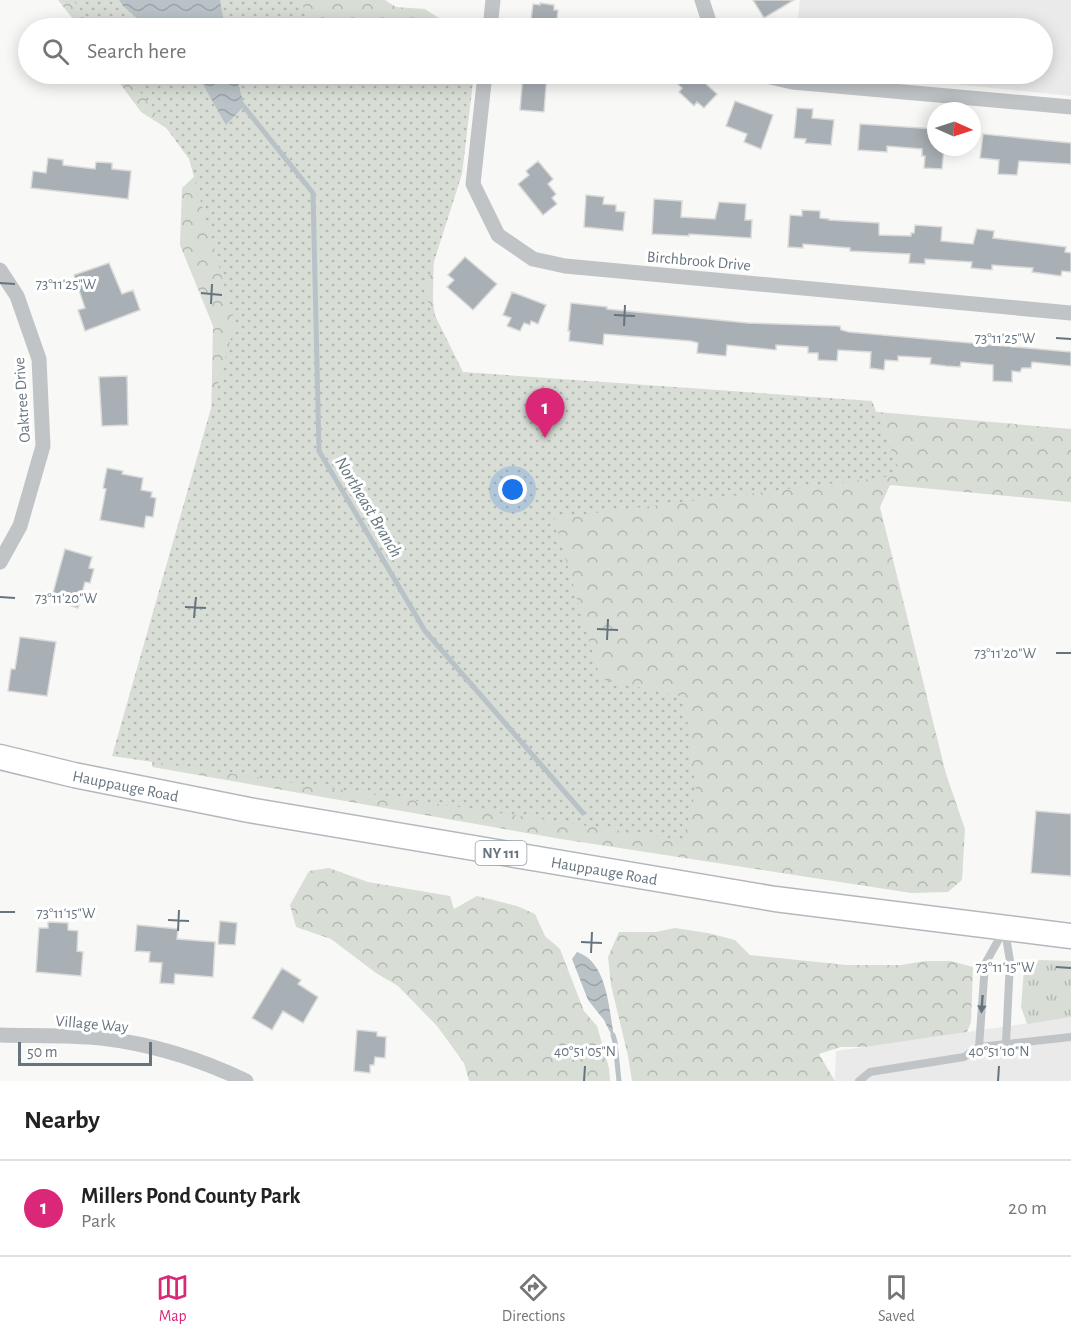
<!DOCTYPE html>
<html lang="en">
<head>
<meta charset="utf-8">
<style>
	body { margin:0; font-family:"Alegreya Sans",sans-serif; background:#f2f2f2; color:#222 }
	.compass { position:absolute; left:927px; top:102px; width:54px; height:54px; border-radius:50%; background:#fff; box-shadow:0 3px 15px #0003; rotate:93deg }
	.scale { position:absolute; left:18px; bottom:15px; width:134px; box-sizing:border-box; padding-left:6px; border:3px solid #66747f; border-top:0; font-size:16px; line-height:21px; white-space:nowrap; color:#66747f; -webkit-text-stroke:4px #fff; paint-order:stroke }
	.you { position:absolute; left:513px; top:490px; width:21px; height:21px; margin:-15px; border:4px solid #fff; border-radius:50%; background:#1a73e8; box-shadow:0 0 0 9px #1a73e833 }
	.badge { display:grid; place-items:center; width:39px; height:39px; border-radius:50%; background:#db2777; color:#fff; font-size:20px; font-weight:700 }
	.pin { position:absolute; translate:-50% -50px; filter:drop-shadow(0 2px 3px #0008) }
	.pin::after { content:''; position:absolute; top:32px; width:21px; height:18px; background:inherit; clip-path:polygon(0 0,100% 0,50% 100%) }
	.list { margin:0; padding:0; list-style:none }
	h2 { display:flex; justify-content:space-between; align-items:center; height:78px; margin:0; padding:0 24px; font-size:26px }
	h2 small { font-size:20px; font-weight:400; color:#767676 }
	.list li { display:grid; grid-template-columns:39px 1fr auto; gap:18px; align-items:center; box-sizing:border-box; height:96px; padding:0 24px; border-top:2px solid #e0e0e0 }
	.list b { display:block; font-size:22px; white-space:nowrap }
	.list p { margin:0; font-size:20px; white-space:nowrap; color:#767676 }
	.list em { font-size:20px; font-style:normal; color:#767676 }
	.icon { flex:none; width:33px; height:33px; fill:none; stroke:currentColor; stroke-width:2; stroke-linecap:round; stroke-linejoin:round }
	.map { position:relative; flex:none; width:1071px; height:1081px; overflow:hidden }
	.search { position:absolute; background:#fff; box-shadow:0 3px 15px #0003; left:18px; right:18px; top:18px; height:66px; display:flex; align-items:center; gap:15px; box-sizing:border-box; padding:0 21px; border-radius:33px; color:#767676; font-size:22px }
	.sheet { height:174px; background:#fff }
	nav { display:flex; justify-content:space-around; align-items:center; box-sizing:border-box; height:84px; border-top:2px solid #e0e0e0; background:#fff; font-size:16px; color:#767676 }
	nav a { display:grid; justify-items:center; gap:3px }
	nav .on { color:#db2777 }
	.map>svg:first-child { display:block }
	.built { fill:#e9eae9 }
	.grass { fill:url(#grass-tufts) }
	.forest { fill:url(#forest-crowns) }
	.park { fill:url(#park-dots) }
	.water { fill:url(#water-waves) }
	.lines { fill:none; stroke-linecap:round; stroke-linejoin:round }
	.stream { stroke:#b9c3c7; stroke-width:5 }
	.building { fill:#a8afb5; stroke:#dadad9; stroke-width:1.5 }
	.primary-casing { stroke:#b4b8bc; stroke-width:27 }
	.service { stroke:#c0c4c7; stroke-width:8 }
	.minor { stroke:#c0c4c7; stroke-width:15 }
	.primary { stroke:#fff; stroke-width:24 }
	.oneway { fill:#66747f }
	.ticks { fill:none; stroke:#66747f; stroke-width:2 }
	.labels { text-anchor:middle; stroke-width:6; stroke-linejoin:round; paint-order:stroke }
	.shield { fill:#fff; stroke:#949ea5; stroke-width:1.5 }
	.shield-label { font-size:15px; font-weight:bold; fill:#66747f }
	.street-label { font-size:16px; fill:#66747f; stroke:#fff }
	.water-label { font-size:18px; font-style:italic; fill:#667980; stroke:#fff }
	.ticks-label { font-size:15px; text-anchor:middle; fill:#66747f; stroke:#fff; stroke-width:6; stroke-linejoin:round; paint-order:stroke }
</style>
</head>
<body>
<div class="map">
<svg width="1071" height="1081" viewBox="0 0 1071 1081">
	<defs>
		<pattern id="grass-tufts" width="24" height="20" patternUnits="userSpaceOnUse" patternTransform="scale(1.5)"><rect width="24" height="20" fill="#d8ddd6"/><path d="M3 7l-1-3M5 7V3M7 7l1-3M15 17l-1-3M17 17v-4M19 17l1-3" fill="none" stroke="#b3b8b3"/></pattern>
		<pattern id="forest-crowns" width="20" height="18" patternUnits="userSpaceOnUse" patternTransform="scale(1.5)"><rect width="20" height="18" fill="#d8ddd6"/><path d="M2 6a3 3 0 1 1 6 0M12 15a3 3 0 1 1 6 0" fill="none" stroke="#b3b8b3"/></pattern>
		<pattern id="park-dots" width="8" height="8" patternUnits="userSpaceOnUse" patternTransform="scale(1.5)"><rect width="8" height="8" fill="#d8ddd6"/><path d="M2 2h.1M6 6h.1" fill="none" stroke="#b3b8b3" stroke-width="1.8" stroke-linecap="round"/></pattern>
		<pattern id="water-waves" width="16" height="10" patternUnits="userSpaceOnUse" patternTransform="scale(1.5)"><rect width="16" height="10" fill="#b9c3c7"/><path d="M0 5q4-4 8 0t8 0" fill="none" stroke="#9aa3a7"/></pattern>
	</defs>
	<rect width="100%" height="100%" fill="#f8f9f6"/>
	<path class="built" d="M800,0H1071V96L857,74H1042V28H797Z
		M1071,1017V1081H835L836,1051Z"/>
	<path class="grass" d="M1039,960L1071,961V1017L1027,1024L1021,1007L1024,969H1033Z"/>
	<path class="forest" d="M58,0H113L140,28H80Z
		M265,0H385L396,7L425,9L454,28H259Z
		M113,74H189L174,133L141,112Z
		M200,171L434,242L433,301L439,345L460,380L674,390L878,412L1071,429V502L890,485L880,507L946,774L965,829L962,880L948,892L911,893L561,839L152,767L153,710L211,420L213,326L180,245L182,188Z
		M329,868L368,882L450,896L454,909L477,896L517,906L535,914L545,936L560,949L584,1011L597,1026L609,1068L610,1081H469L464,1063L437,1026L398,986L376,973L331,939L296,927L290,905L309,871Z
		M675,928L708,933L735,940L750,955L846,965H901L925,961H951L973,967L971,1022L967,1032L865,1047H841L819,1054L835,1081H632L628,1056L611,985L608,957L619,932H656Z"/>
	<path class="park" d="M73,0H299L317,28H94Z
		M127,74H474L462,174L424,293L463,372L872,401L901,475L554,518L600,679L684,697L696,790L683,840L112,756L235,324L189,159Z"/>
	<path class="water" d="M119,0H220L225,28H148L123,6Z
		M197,74H236L244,106L226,125Z
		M577,952C609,962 609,1014 615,1042L604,1020L588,1000L572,959Z"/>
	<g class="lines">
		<path class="stream" d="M241,103L313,193L319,451L425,631L583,813
			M613,1035L615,1042L619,1081"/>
	</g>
	<path class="building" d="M753,0H794L764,18Z
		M540,3L554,5V10H558L556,28H530L533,4L540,5Z
		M523,74H547L544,112L520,110Z
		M667,74H695L717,94L704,108L697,102L694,106L679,92L682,88Z
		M735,101L773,115L761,149L744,142L747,134L726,126Z
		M797,108L813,109L812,118L834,120L831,145L805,143L806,139L794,138Z
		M860,124L936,129V147H944L942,169L924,168L925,156H922V149L887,146V152L858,150Z
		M983,134L1071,143V164L1019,161L1017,175L998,174L999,160L980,158Z
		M48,158L63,160V165L95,169L96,162L112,163V169L131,171L128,199L31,188L33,171L46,173Z
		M538,161L553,179L548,184L556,194L552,198L557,204L543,215L518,184L529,175L526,171Z
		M586,195L604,197L603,204L616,205V211L625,212L623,231L584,227Z
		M654,199L682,201L681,217L715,219L719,202L746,204L745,220H752L751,238L689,234V236L652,234Z
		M802,210L820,211V218L829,219V220L879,223V235L911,236V233H914L915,225L942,227L941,241L973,244L977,229L994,231L993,238L1066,247L1065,252L1071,253V272L1062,271L1061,276L1032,272L1033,268L992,265V270L971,268L972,262L925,259V264L909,263L910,254L850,251V248L803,244V248L788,247L790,215L802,216Z
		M465,257L497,284L473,310L447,287L454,280L448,275Z
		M109,263L122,294L133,290L140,310L85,331L78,310L85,308L74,275Z
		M512,292L546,305L538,324L531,321L530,325L524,323L520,331L507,326L511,318L503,315Z
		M571,303L607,307V309L748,323L840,326L841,330L849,332L1071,352V366L1032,362L1031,368H1022L1020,372L1012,371V382L993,381V365L961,362L960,367L946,366L930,364L931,358L898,356V361L885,360L884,370L870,368L871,352L838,350L837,361L818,360V353H808V347L776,345V350L727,345L726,356L697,353L698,343L691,341L604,334L603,345L569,341L570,331H568Z
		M127,376L128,425L102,426L99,377Z
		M107,468L123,471L122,474L143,478L141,490L152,492L151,497L156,498L153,517L146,516L144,528L100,520L106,489L103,488Z
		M65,549L92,557L89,568L94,569L90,583L85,582L78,608L51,600Z
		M20,637L56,642L47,696L8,691L11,669H15Z
		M1036,811L1071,814V876L1031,873Z
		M220,921L237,923L235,945L218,944Z
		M48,922L68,923V930L78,931L77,951L83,952L81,976L36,972L39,928H48Z
		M137,925L178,929L177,939L215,942L213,977L175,974L174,984L160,983L162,963L149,962L150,952L135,951Z
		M282,968L301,980L298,984L318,997L303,1023L283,1011L272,1030L252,1018Z
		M357,1030L377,1032V1036L386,1037L385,1058L375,1057L374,1065H370V1073L354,1071Z"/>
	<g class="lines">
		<g class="primary-casing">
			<g id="primary">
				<path id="s1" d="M0,757L74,775L249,810L775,899L1071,936"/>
			</g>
		</g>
		<path class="service" d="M1005,931L1010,961L1006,1043
			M979,1047L985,964L1004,930
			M859,1081L870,1072L964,1057L979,1047L1071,1037"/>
		<path class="minor" d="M702,0L711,28
			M490,28L493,0
			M485,74L473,184L498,235L533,259L565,266L1071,313
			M757,74L792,82L1071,107
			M0,270L17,296L39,359L43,446L20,526L0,562
			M0,1035C33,1036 68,1035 101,1038C152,1044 200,1059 246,1081"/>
		<use href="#primary" class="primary"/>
	</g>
	<defs><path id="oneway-solid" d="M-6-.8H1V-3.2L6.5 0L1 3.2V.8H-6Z" transform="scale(1.5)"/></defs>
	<use class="oneway" href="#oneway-solid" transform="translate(982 1004) rotate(94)"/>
	<path class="ticks" d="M0,283L15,284M201,293L222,295M211,304L212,284M614,315L635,316M624,326L625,305M1056,338L1071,339M0,597L15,598M185,607L206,608M194,618L196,597M597,629L618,630M607,640L608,619M1056,653H1071M0,912H15M168,920L189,921M178,931L179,910M581,942L602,943M591,953L592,932M1056,967L1071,968M584,1081L585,1066M998,1081L999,1066"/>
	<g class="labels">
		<rect class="shield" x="475.5" y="841" width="51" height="24" rx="4.5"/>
		<g class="shield-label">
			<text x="501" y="858">NY 111</text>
		</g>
		<g class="street-label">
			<text transform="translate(699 260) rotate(5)" y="6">Birchbrook Drive</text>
			<text transform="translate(21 400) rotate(-94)" y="6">Oaktree Drive</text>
			<text dy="6" stroke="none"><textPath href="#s1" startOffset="129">Hauppauge Road</textPath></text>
			<text dy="6" stroke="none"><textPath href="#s1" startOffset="615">Hauppauge Road</textPath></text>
			<text transform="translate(92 1023) rotate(5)" y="6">Village Way</text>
		</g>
		<g class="water-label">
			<text transform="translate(369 507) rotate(59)" y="6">Northeast Branch</text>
		</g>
	</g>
	<g class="ticks-label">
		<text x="66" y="289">73°11'25"W</text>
		<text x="1005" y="343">73°11'25"W</text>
		<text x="66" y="603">73°11'20"W</text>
		<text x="1005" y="658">73°11'20"W</text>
		<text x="66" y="918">73°11'15"W</text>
		<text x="1005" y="972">73°11'15"W</text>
		<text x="585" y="1056">40°51'05"N</text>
		<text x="999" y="1056">40°51'10"N</text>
	</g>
</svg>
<svg class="compass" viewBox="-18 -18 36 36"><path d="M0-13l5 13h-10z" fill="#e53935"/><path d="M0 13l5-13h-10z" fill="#767676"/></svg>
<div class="scale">50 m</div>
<div class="you"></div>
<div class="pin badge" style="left:545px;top:438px">1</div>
<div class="search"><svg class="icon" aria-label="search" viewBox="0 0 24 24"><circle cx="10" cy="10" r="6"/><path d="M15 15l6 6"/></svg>Search here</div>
</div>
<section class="sheet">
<h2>Nearby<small></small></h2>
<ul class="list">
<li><span class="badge">1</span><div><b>Millers Pond County Park</b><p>Park</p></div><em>20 m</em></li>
</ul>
</section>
<nav>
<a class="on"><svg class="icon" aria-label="map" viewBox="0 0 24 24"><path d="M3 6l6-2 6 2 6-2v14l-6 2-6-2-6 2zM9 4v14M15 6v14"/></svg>Map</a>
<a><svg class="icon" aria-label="directions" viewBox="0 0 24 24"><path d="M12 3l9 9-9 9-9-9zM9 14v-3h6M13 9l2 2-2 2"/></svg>Directions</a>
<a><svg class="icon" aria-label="saved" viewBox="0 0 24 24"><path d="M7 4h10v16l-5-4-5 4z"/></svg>Saved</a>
</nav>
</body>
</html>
